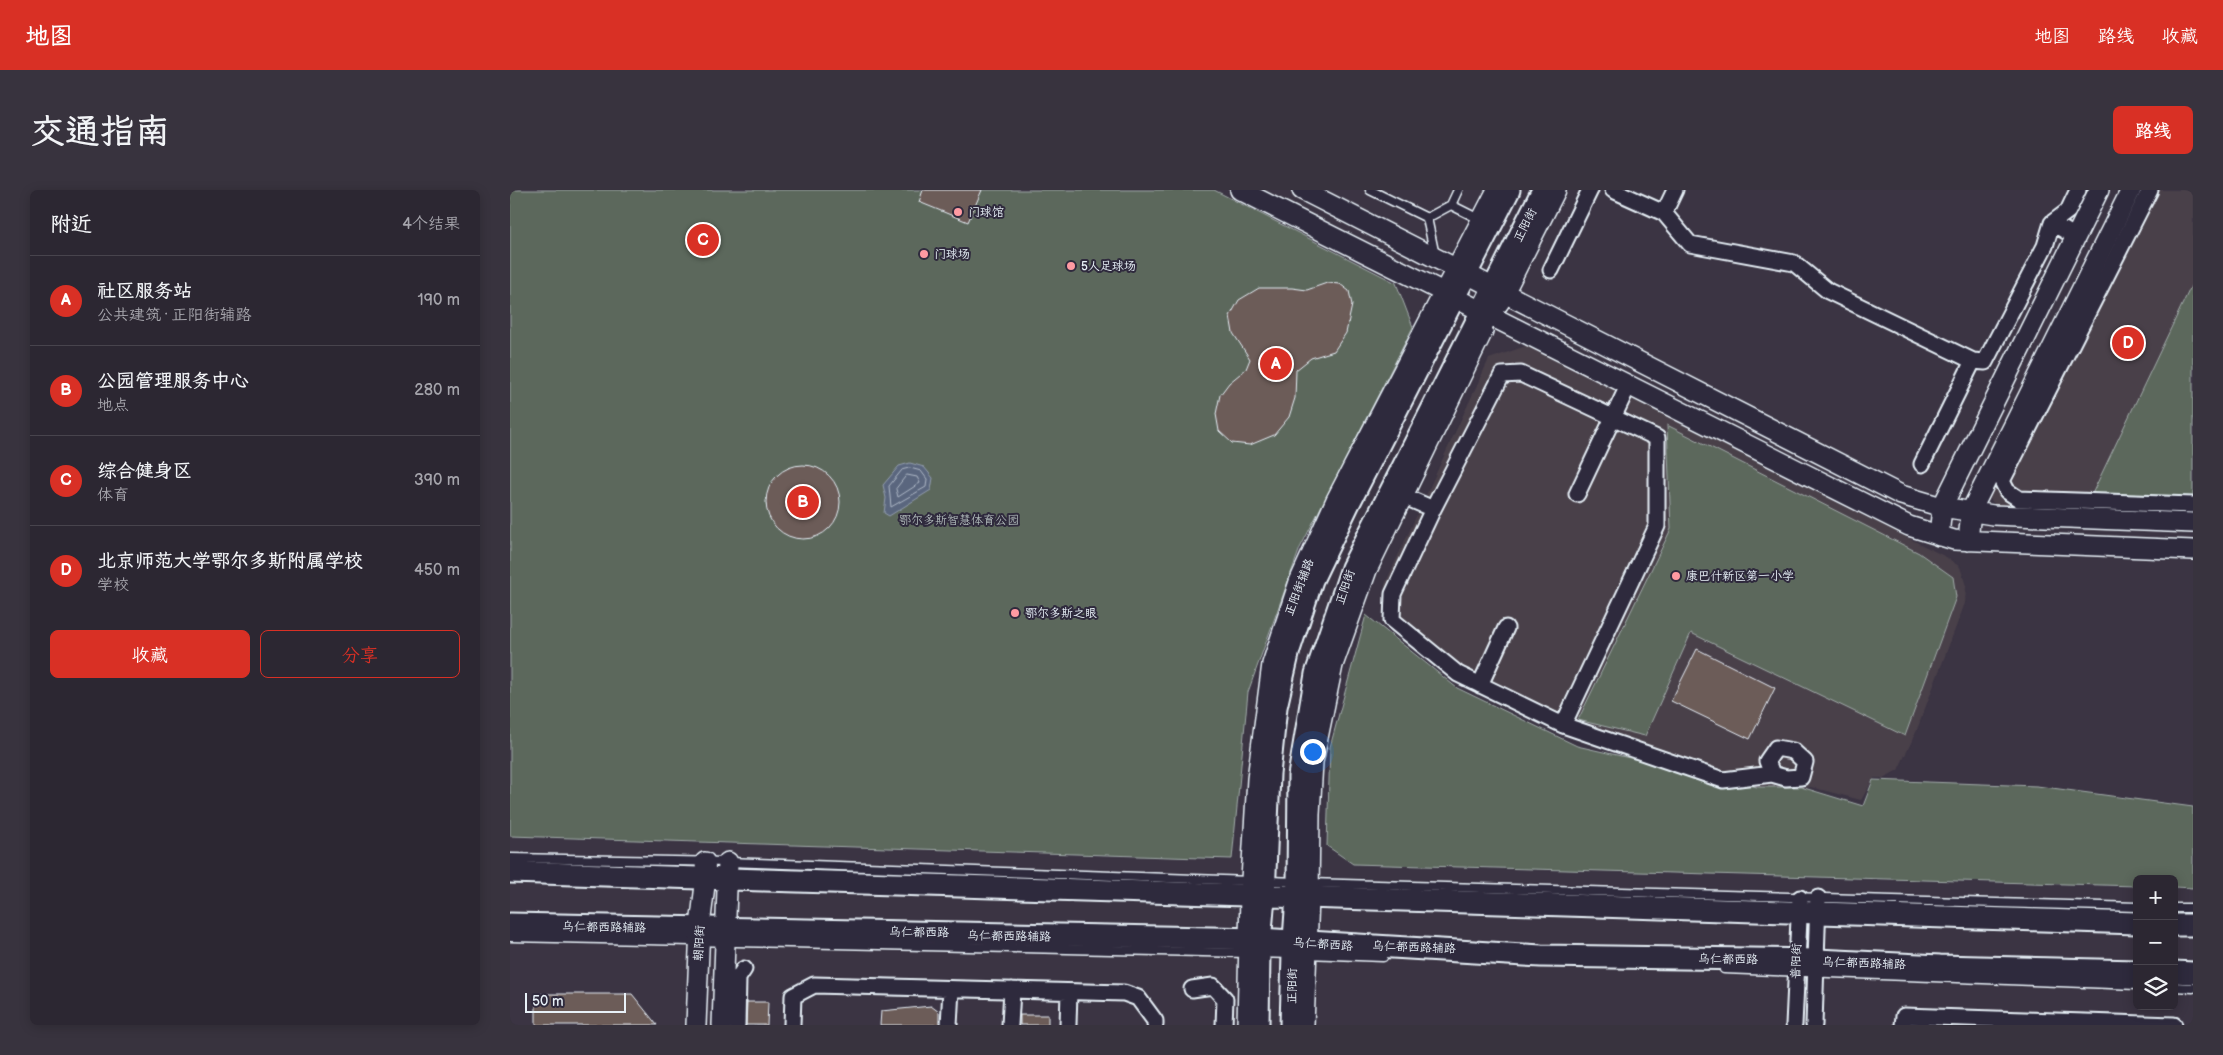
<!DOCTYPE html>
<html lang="zh">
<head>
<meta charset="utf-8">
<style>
	body { margin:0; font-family:"Balsamiq Sans","LXGW WenKai TC",sans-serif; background:#38333e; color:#f1f3f6 }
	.controls { position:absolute; right:15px; bottom:15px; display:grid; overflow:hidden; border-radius:8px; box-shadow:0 2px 12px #0003 }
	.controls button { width:45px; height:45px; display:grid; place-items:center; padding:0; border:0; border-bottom:1px solid #48444d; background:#2c2732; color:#f1f3f6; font:25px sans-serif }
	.scale { position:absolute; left:15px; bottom:12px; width:101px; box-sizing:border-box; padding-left:5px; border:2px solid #e8f1f8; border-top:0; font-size:14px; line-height:18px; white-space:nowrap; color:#e8f1f8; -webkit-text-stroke:4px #2f2a3d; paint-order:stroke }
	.you { position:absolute; left:802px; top:561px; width:18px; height:18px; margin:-12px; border:4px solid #fff; border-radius:50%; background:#1a73e8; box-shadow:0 0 0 8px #1a73e833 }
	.badge { display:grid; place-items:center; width:32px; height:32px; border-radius:50%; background:#d93025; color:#fff; font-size:16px; font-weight:700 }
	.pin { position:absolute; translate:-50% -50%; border:2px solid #fff; box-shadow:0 1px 5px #0006 }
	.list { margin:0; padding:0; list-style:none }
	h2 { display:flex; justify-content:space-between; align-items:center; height:65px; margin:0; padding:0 20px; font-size:21px }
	h2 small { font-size:16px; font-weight:400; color:#a6a5ac }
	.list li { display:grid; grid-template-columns:32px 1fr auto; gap:15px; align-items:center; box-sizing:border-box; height:90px; padding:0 20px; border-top:1px solid #48444d }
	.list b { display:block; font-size:19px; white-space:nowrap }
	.list p { margin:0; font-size:16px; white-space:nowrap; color:#a6a5ac }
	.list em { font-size:16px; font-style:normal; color:#a6a5ac }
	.actions { display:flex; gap:10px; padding:15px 20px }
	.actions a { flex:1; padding:11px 0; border:1px solid #d93025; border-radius:8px; text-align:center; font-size:18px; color:#d93025 }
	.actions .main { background:#d93025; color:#fff }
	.icon { flex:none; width:28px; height:28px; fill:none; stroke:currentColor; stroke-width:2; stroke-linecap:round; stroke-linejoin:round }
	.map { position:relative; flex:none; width:1683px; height:835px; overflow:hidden; border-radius:8px }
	header { display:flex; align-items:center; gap:30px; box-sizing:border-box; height:70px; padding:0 25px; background:#d93025; color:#fff }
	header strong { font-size:24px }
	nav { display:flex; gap:28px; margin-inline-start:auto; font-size:18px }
	.intro { display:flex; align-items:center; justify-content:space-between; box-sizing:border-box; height:120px; padding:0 30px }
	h1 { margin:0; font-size:35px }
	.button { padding:12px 22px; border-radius:8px; background:#d93025; color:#fff; font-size:18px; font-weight:700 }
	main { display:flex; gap:30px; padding:0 30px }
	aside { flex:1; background:#2c2732; border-radius:8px; box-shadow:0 2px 12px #0003 }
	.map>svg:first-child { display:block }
	.built { fill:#4a404a }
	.green { fill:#5b675c; stroke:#a2acaa }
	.water { fill:#5a667e; stroke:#939eaf }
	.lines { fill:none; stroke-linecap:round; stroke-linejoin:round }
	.shore { stroke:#afb9c7; stroke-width:1 }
	.building { fill:#6c5b59; stroke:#e8f1f8 }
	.service-casing { stroke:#e8f1f8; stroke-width:11 }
	.minor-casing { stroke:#e8f1f8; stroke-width:19 }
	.tertiary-casing { stroke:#e8f1f8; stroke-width:22 }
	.secondary-casing { stroke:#e8f1f8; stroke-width:25 }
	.service { stroke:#2f2a3d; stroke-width:8 }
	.minor { stroke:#2f2a3d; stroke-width:15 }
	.tertiary { stroke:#2f2a3d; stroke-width:19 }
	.secondary { stroke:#2f2a3d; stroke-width:21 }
	.poi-dot { fill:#ff9aa2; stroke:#2f2a3d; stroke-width:2 }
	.labels { text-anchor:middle; stroke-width:4; stroke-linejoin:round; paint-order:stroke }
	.poi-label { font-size:12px; fill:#e8f1f8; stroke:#2f2a3d; text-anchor:start }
	.street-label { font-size:12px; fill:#e8f1f8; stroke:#2f2a3d }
	.park-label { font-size:12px; fill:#b0baba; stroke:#2f2a3d }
</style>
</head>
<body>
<header>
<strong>地图</strong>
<nav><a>地图</a><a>路线</a><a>收藏</a></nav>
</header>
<div class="intro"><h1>交通指南</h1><a class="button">路线</a></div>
<main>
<aside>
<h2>附近<small>4个结果</small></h2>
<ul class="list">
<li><span class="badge">A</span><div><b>社区服务站</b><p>公共建筑 · 正阳街辅路</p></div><em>190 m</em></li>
<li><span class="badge">B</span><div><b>公园管理服务中心</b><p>地点</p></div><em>280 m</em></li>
<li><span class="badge">C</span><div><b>综合健身区</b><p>体育</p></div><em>390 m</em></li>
<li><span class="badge">D</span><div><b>北京师范大学鄂尔多斯附属学校</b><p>学校</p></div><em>450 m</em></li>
</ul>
<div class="actions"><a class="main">收藏</a><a>分享</a></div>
</aside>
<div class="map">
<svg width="1683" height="835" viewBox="0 0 1683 835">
	<rect width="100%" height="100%" fill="#3b3443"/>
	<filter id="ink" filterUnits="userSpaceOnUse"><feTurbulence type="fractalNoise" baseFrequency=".02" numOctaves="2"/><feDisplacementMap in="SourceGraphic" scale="10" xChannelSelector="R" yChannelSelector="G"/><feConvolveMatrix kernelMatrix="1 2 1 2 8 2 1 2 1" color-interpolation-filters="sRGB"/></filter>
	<g filter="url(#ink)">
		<path class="built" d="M1628,0H1683V325L1488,319L1477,305Z
			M1016,156L1436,367L1450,377L1456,396L1455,413L1406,542L1388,580L1373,588H1364L1351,610L1301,597L1280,600L1232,598L1024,529L947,492L873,427L875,394L979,169Z"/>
		<path class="green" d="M0,0H704L886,93L903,137L790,358L738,502L722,669L0,646Z
			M1683,92V307L1582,304Z
			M1157,235L1409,363L1443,387L1446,407L1395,546L1181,443L1135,546L1068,530L1161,339Z
			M856,425L947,498L1067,556L1247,597H1291L1353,616L1363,590L1527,596L1683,617V698L1664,697V689H1627V696L843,674L817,656L820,557Z"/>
		<path class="water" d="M400,273L414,277L423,288L421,300L379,326L374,323L376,308L373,295L389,276Z"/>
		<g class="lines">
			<path class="shore" d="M400,278L411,281L417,289L416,297L381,317L379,296L392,280Z
				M397,285L407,287L410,293L388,307L386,299Z"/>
		</g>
		<path class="building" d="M413,0H472L458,32L409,12Z
			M817,93L830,94L839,101L842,115L836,143L824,161L801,168L786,180L785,208L779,227L764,245L740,255L722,253L709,241L706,224L710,205L719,193L736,179L740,169L723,143L720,126L729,110L749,98H782L797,100Z
			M256 312a37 37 0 1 1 74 0a37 37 0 1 1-74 0Z
			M1187,459L1265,498L1240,549L1161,511Z
			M26,804H122L147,835H26Z
			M237,812H258L257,835H236Z
			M421,816L429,822V835H370L371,821Z
			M510,825H538V835H510Z"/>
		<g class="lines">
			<g class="service-casing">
				<path id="service" d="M860,0L917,28L941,15L971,30
					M941,15L948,0
					M917,28L925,66
					M0,668L218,672L740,691
					M757,691L788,692
					M799,693L1627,717
					M1664,718H1683
					M0,747L738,763
					M749,763L783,764
					M797,764L873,767
					M1214,779L1627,795
					M1664,797L1683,798"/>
			</g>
			<g class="minor-casing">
				<path id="minor" d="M1103,0L1154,23
					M1165,0L1154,23L1180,54L1284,73L1318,101L1463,171L1475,172L1535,56L1542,33L1558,21L1568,0
					M1640,0L1492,291L1497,301L1509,309L1683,315
					M1542,33L1566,47
					M1041,80L1080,0
					M1412,274L1463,171
					M1067,304L1118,196
					M893,306L923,319L883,404L882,430L948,484L1053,535L1213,590L1262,584L1276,588L1291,587L1295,572L1283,561L1266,558L1257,571L1262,584
					M923,319L992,185L1011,184L1147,248V336L1053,535
					M970,495L996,438
					M682,799L703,796L715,809L714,835
					M227,835L228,788L234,779
					M282,835L283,806L304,795L614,803L628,808L645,831V835
					M439,835L441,799
					M500,835L502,800
					M558,835L559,802
					M1284,835L1290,708
					M1304,835L1308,708
					M1393,835L1394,826L1664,835"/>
			</g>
			<g class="tertiary-casing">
				<path id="tertiary" d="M730,0L1399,336L1444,350L1683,360
					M792,0L1391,305L1432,317L1483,325L1683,333
					M989,113L1046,0
					M1429,346L1432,317L1589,0
					M1458,351L1461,321L1621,0
					M186,835L190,736L196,687L195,672
					M212,835L218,672
					M737,835L740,706L747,589L762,474L789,392L826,310L987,0
					M794,835L799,707L800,624L803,572L823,475L857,380L973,141"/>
			</g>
			<g class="secondary-casing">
				<path id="secondary" d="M0,682L1627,733
					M0,734L750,749L1031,766L1307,770L1430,776L1627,781
					M1664,735H1683
					M1664,782L1683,783
					M748,835L749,763L754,707L759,584L766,517L779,460L802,390L838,315L999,0
					M781,835L783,764L788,692L789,586L806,484L842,378L1033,0"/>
			</g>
			<use href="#service" class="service"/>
			<use href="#minor" class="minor"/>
			<use href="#tertiary" class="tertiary"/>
			<use href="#secondary" class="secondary"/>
		</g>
	</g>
	<g class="poi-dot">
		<circle cx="448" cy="22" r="5"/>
		<circle cx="414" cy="64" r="5"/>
		<circle cx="561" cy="76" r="5"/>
		<circle cx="1166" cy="386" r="5"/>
		<circle cx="505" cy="423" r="5"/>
	</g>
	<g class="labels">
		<g class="poi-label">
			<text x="458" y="26">门球馆</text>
			<text x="424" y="68">门球场</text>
			<text x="571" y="80">5人足球场</text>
			<text x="1176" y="390">康巴什新区第一小学</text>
			<text x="515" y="427">鄂尔多斯之眼</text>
		</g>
		<g class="street-label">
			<text transform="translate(1015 35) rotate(-63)" y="4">正阳街</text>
			<text transform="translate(789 397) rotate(-69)" y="4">正阳街辅路</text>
			<text transform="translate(835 397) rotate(-71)" y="4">正阳街</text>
			<text transform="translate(94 737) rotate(1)" y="4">乌仁都西路辅路</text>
			<text transform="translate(409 742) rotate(1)" y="4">乌仁都西路</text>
			<text transform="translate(499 746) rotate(1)" y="4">乌仁都西路辅路</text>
			<text transform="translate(189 753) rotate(-87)" y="4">朝阳街</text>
			<text transform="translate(813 754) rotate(4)" y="4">乌仁都西路</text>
			<text transform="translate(904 757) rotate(2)" y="4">乌仁都西路辅路</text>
			<text transform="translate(1218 769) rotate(1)" y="4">乌仁都西路</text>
			<text transform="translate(1286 771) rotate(-88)" y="4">普阳街</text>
			<text transform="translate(1354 773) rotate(2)" y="4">乌仁都西路辅路</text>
			<text transform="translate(782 796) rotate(-89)" y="4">正阳街</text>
		</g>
		<g class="park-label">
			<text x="449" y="334">鄂尔多斯智慧体育公园</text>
		</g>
	</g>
</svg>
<div class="controls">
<button>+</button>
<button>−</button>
<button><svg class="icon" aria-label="layers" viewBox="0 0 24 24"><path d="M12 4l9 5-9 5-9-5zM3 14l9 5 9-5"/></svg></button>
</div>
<div class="scale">50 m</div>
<div class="you"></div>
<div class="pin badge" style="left:766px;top:174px">A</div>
<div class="pin badge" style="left:293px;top:312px">B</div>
<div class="pin badge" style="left:193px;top:50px">C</div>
<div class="pin badge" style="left:1618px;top:153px">D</div>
</div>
</main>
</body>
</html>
